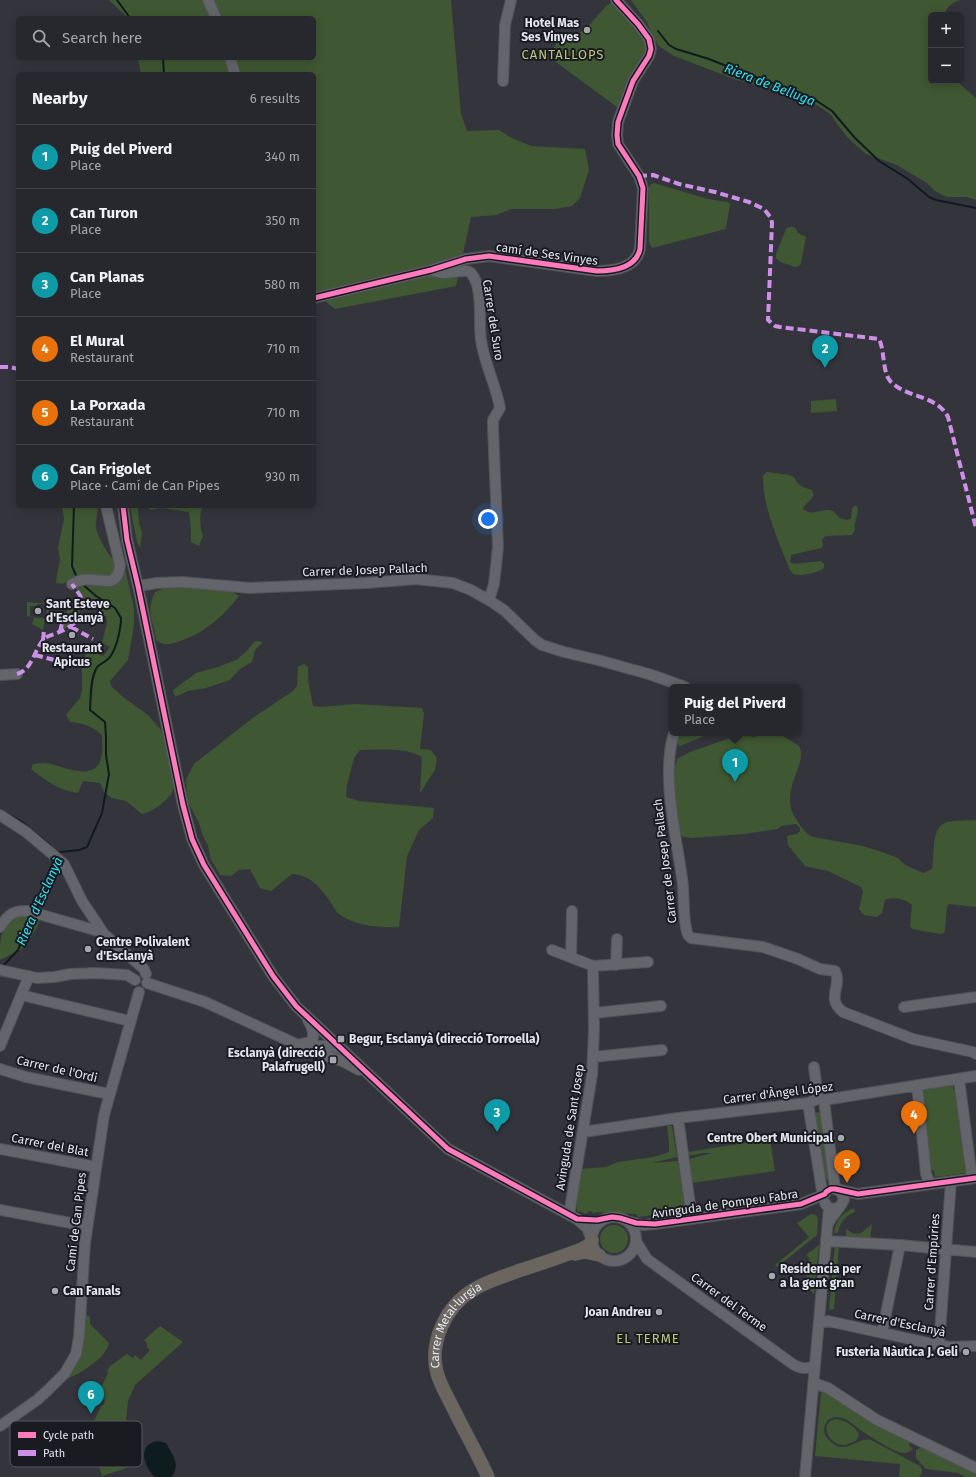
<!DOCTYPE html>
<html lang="en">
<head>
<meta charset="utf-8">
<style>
	body { margin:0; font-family:"Fira Sans",sans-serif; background:#2f3035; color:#f1f3f6 }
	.controls { position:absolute; right:12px; top:12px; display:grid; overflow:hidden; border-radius:6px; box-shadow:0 2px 10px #0003 }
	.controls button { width:36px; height:36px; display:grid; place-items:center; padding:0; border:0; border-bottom:1px solid #434449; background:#27282d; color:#f1f3f6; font:20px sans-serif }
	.you { position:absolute; left:488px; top:519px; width:14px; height:14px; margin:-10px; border:3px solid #fff; border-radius:50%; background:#1a73e8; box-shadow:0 0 0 6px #1a73e833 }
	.badge { display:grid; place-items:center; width:26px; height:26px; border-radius:50%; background:#a6a8b0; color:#fff; font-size:13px; font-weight:700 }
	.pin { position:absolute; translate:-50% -33px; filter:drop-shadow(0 1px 2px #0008) }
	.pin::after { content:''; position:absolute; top:21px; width:14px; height:12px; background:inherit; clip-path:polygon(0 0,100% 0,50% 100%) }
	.popup { position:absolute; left:669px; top:684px; width:132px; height:52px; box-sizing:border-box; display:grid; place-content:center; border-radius:6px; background:#27282d; filter:drop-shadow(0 1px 3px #0005); font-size:13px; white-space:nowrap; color:#a4a6aa }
	.popup b { font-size:15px; color:#f1f3f6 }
	.popup::after { content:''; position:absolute; left:50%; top:100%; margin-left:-8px; border:8px solid transparent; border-top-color:#27282d }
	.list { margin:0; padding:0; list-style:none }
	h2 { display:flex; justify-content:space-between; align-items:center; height:52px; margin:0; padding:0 16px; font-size:17px }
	h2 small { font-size:13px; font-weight:400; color:#a4a6aa }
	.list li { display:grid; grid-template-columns:26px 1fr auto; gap:12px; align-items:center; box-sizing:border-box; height:64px; padding:0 16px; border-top:1px solid #434449 }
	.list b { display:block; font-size:15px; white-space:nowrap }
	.list p { margin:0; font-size:13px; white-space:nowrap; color:#a4a6aa }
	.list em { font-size:13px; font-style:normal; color:#a4a6aa }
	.icon { flex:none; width:22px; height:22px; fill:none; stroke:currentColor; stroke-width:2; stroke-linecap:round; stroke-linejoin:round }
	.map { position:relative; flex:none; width:976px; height:1477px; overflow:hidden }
	.search { position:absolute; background:#27282d; box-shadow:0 2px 10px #0003; left:16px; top:16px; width:300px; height:44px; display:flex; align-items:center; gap:10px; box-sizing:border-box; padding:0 14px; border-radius:6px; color:#a4a6aa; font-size:15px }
	.panel { position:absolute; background:#27282d; box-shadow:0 2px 10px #0003; left:16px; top:72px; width:300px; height:436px; border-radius:6px }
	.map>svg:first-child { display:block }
	.green { fill:#3f5732 }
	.water { fill:#0f1c1e }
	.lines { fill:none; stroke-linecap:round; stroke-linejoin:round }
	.stream { stroke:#0f1c1e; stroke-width:2 }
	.minor-casing { stroke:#515258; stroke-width:12 }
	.major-casing { stroke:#515258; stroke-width:14 }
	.minor { stroke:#64656a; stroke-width:10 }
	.major { stroke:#6a655e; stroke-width:13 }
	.quiet { stroke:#ce8fe9; stroke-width:4; stroke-dasharray:8 4; stroke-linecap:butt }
	.cycleway-casing { stroke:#1a1a21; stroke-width:8 }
	.cycleway { stroke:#fd7abc; stroke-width:5 }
	.poi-dot { fill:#a6a8b0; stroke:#1a1a21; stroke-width:1.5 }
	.labels { text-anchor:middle; stroke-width:4; stroke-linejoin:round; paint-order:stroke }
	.poi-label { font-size:12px; font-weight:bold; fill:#e4e6ef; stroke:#1a1a21; text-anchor:end }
	.street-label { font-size:12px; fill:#e4e6ef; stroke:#1a1a21 }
	.neighbourhood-label { font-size:13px; letter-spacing:1px; fill:#bdc77b; stroke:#1a1a21 }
	.water-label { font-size:13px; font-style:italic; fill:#31e1f2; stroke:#1a1a21 }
	.key { fill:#1a1a21; stroke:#57575f; stroke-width:1 }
	.key-label { font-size:11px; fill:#e4e6ef }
</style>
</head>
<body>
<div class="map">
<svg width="976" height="1477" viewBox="0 0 976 1477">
	<rect width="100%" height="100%" fill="#34353c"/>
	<path class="green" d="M109,0H451L461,114L467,131L499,130L510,137L531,146L585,149L589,170L580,198L572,206L555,209H511L496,215L471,217L456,286L335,309L314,292V74H141L138,58H314V18H128Z
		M631,0H961C953,2 946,6 945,15H931V81H956L976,98V200L966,197H947L935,191L927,183L897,165L866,154L847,137L830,114L815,104L803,103L788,94L737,80L674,56L660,47L654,40L647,22Z
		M614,2L636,26L649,49L627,87L617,107L549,57L559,38L570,41L578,33L585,30L607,5Z
		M654,183L708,199L728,202L730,204L726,229L652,248L649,242V188L651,184Z
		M789,227H794L796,229L798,233L806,237L801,264L799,266L794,267C787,263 781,264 776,258V254L786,229Z
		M836,399L837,411L811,413V401Z
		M767,472L789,475L794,477C798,486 802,487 812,490C817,499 805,502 803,509C812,516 819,510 828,510C835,510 835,514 839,517C841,519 845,519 848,520L851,518L852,509L854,506H857C860,514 853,522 855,530L852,535L827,536L824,537L822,540L823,546L821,548L791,555L790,562L794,564L821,561L824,564V568C817,573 801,577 793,574L790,570C779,543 762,505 763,476Z
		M62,506H98C98,513 95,522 96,528C99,541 113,564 125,569L134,608V626L128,660L110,681L111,686L123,697L148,715L162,731L174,784C173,787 173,790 172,793C166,802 152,812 142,814L126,801L112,798L104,792L100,783L83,781L78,793C60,791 45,780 31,769L33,764C37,764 41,763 45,763C58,764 87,780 98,765C104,757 102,744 102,735C92,726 83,723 70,722L66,715L80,698L82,690V666L87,650L103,656L110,647L102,643L107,623L106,616H102L97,606L95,605L96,602C77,600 82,590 68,581L62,584L56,583L58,569L60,561L58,547L64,519Z
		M130,506H143L138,508L139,524L142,533L140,548L137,542Z
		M144,506H233H209L202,508C199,518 200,526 203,536L199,546L191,542V529L189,512L161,508L152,510Z
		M186,585L229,590L239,596C224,616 202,635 177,642C173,643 168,645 165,644C162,644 159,642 156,640C154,619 145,615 155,592L167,587Z
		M78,601C81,609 81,615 74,621L68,620V623H70V625L64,629L63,627C65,613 66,608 78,601Z
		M27,602L49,604L52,606L51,612H49L48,618H47V607L45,604H38L35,606H30V616L35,617L36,618H45L43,630L32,624L34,617L27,616Z
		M255,641L263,642L255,650L252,662L240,669L230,680L206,688L188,691L175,697L173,690L196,673L218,667L236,660L246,652Z
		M304,664L308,667V680L313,706L321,707L355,704L422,708L424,713L420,749L431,750L437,758L435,770L420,793L422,757C405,747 380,750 360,750L354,758L347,785L346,797L359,801L434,808L433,818L419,830L407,856L399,927C380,928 355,926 339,914C335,911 333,905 330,901C321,888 309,874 292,874L271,891L260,888L250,869L239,870L231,876L220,875L211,860L208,846L203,836L199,823L187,800L186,779L194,764L254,717L293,691L297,686L298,667Z
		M680,733H712L680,746L677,743Z
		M760,733H778L799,746C810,763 775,793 798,822C802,828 806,834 813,837L863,846L885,853L898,858L905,865L923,873L932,869C935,855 930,827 947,822C956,820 967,821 976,820V907L949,904L947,907L945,931L944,933L940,934L912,929L910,926L912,905C906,899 893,896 885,900L882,913L877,917L864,915L859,909L863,892L861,887L828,871L805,866L788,845L787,836L797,834L800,831V828L796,824L781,826L778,829L744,834L692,838L683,837C676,830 673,789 673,778C673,772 676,765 677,759L690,752L739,735L755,737Z
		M21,913L41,918L35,931L22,949L0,960C0,932 0,930 21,913Z
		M952,1083L956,1085L953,1086V1090L956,1089L967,1165L964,1166V1168H968L966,1173H965L935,1177L934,1170L931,1171L920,1088Z
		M822,1112L832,1179L822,1180L812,1113Z
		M667,1126H672L677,1157L652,1163L678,1161L685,1211L683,1212L684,1216L654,1215L638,1217L636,1214L597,1212L592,1214L593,1212L589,1211L586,1214L579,1211L577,1213V1209L576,1205L582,1169L606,1167L618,1162L653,1157L667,1153L669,1151V1143Z
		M770,1139L775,1171L692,1183L689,1159L712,1153H703L688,1156V1152Z
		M854,1208L855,1212C845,1216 840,1222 838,1233H834C835,1221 843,1212 854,1208Z
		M811,1214L816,1215L818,1219L817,1235L777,1267L775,1265L809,1237L797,1223Z
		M872,1224L870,1239L846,1236V1229L854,1234L861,1233Z
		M600 1239a14 14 0 1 1 28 0a14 14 0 1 1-28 0Z
		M835,1244L839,1245L834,1309L829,1310Z
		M819,1245L814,1294L806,1285L810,1281L800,1268L810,1259L806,1255Z
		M85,1314L90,1317V1324L109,1343C105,1360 80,1373 65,1380C83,1359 85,1341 85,1314Z
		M160,1326L183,1342L135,1385L128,1401L125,1430L122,1438L114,1442L85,1448L90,1433L93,1432L97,1425L93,1423L101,1406L104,1404L105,1399L100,1395L97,1396L108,1373L107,1371L110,1366L127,1354L133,1358L135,1355L141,1360L150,1350L147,1347V1343L144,1340Z
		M823,1391L876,1425L910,1441L909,1445L913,1449C910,1451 908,1453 904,1453C897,1454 869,1436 862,1431C852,1424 843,1413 829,1419C826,1422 824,1426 824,1430C824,1435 827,1438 830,1441C847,1457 856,1436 871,1440L920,1466L922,1470V1473L919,1477H899L900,1464L815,1456L821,1393Z
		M837,1419C846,1421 855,1426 859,1434L857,1440C853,1442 849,1444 845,1445C829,1447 817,1421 837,1419Z
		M922,1447L976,1473V1477H966L958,1473L926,1469L916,1458V1450Z
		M123,1457L127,1468L102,1476L98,1464Z"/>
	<path class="water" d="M158,1441L166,1443C172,1454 182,1466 171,1477H155C143,1466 137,1444 158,1441Z"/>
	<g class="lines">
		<path class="stream" d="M117,0L130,18
			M658,31L669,45L676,49L709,59L734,69L800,93L817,101L832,111L855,138L879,161L908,179L929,197L936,200L976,208
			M163,58L164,74
			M74,506L72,566L77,578
			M0,810L22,822L50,845
			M58,854L60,852L79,850L87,847L102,813L109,774L106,755V737L105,722L90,710C91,697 90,681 96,669C98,664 104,663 108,659C116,652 121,629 121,618L115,608L96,596L81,583
			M34,909L54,860
			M3,966L18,950L32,916"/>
		<g class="minor-casing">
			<path id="minor" d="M208,0L216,18
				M230,58L235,74
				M503,81L505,25L511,0
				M433,271C435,271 439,273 442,273C449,274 467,268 471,273C484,288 478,322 481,340C484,363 496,385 500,408L493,420V428L498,547L494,584L489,600
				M314,298L431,270L466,259L489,256L597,271C614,271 636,268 640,249L643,188L639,176L618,144L617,135L618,122L633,81L649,56L651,49L649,39L638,24L616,0
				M123,506L127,540L138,586L183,805L192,839L204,865L273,976L296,1006L448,1149L577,1219L587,1228L592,1240
				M72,584C85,576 96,581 110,581C118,579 119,572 120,565L106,506
				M138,586L157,583L182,582L250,588L366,583L416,579L453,583L471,590L492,602L505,611L535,640L542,645L564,652L598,660L652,675L685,687
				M0,675L17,674
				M674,733C661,774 676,835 682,878C685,895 682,920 688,935L691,938L763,947L798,959L820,969L835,971C843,985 825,998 843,1012L913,1039L973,1052L976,1054
				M0,815L26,832L64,864L82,901L104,934L144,969L146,974
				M0,927C8,915 13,910 28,911L98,931L104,934
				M552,950L593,966L594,1030L592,1075L569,1215
				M571,957L572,911
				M616,965L617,939
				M593,966L648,962
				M0,970L37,978L54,977L71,974L96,973L127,975L135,980
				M147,983L205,1002L309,1050L342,1061L359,1070
				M21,995L130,1021
				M904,1007L976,997
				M594,1013L661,1006
				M301,1044L311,1042C316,1035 312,1027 308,1020
				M0,1046L29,976
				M308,1046H331L341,1049
				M593,1057L662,1050
				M814,1067L818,1099
				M0,1069L26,1077L109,1094
				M959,1079L972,1178
				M917,1085L926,1174L930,1184
				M824,1100L835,1189
				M808,1103L822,1191L826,1192
				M678,1118L692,1219
				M583,1132L678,1118L808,1103L818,1099L824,1100L976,1076
				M0,1149L96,1167
				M837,1189L858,1194L976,1178
				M825,1203C828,1209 833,1210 839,1207
				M0,1210L87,1226
				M592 1239a22 22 0 1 1 44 0a22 22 0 1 1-44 0Z
				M627,1221L643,1225L655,1224L801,1204L825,1194
				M828,1224C832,1215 841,1208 844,1199L841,1192L835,1189
				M827,1241L900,1245L976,1252
				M637,1243L647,1259L794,1365C802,1369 807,1369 815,1366
				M819,1323L828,1321L942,1346L951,1347L976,1346
				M882,1333L900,1245
				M939,1346L951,1181
				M814,1383L828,1388L877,1420L976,1468
				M0,1426L37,1400L48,1390L65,1373L76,1354L79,1337L85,1243L104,1115L139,992
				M805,1477L829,1208"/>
		</g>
		<g class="major-casing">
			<g id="major">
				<path d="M575,1254L585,1252L599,1255"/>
				<path id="s1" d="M488,1477C478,1455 466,1434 455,1412C449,1399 441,1387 437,1373C429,1342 446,1306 473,1290C487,1281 503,1277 518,1271C540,1264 561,1257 582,1249L589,1245L592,1240"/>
			</g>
		</g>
		<use href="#minor" class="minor"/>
		<use href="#major" class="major"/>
		<path class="quiet" d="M639,176L653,175L679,184L715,192L749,202L764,209L771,218L772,223L768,320L775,326L780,327L879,339C885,351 882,373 891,382C907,398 937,395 948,417L976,528
			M0,367H10L18,369
			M71,627L93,639
			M60,632L63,619
			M43,640L44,630
			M35,655L58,661
			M17,674C32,670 34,651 43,640C47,635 54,635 59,632C70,628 86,617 83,603C82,596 75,589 72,584"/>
		<g class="cycleway-casing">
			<path id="cycleway" d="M314,298L431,270L466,259L489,256L597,271C614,271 636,268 640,249L643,188L639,176L618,144L617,135L618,122L633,81L649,56L651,49L649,39L638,24L616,0
				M123,506L127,540L138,586L183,805L192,839L204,865L273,976L296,1006L448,1149L577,1219L597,1220L612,1217L620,1218L636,1223L655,1224L801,1204L825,1194
				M826,1192L831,1189H835L858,1194L976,1178"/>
		</g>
		<use href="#cycleway" class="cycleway"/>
	</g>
	<g class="poi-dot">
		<circle cx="587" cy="30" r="4"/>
		<circle cx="38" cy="611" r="4"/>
		<circle cx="72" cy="635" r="4"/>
		<circle cx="88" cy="949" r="4"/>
		<rect x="337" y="1035" width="8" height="8" rx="2"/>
		<rect x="329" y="1056" width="8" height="8" rx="2"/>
		<circle cx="841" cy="1138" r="4"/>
		<circle cx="772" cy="1276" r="4"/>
		<circle cx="55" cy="1291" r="4"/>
		<circle cx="659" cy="1312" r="4"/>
		<circle cx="966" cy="1352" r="4"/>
	</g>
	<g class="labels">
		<g class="poi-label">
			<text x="579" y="27">Hotel Mas<tspan x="579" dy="14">Ses Vinyes</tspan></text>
			<text x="46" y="608" text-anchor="start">Sant Esteve<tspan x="46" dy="14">d'Esclanyà</tspan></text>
			<text x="72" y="652" text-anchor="middle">Restaurant<tspan x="72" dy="14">Apicus</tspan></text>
			<text x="96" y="946" text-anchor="start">Centre Polivalent<tspan x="96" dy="14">d'Esclanyà</tspan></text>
			<text x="349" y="1043" text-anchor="start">Begur, Esclanyà (direcció Torroella)</text>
			<text x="325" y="1057">Esclanyà (direcció<tspan x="325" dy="14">Palafrugell)</tspan></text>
			<text x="833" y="1142">Centre Obert Municipal</text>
			<text x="780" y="1273" text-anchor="start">Residencia per<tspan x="780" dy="14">a la gent gran</tspan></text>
			<text x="63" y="1295" text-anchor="start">Can Fanals</text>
			<text x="651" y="1316">Joan Andreu</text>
			<text x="958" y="1356">Fusteria Nàutica J. Geli</text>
		</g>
		<g class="street-label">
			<text transform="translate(547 254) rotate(8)" y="4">camí de Ses Vinyes</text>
			<text transform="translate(493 320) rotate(81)" y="4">Carrer del Suro</text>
			<text transform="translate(365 570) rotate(-2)" y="4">Carrer de Josep Pallach</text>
			<text transform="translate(665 861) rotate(-97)" y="4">Carrer de Josep Pallach</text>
			<text transform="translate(57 1069) rotate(13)" y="4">Carrer de l'Ordi</text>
			<text transform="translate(778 1093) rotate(-7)" y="4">Carrer d'Àngel López</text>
			<text transform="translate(570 1127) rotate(-81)" y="4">Avinguda de Sant Josep</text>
			<text transform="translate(50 1145) rotate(11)" y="4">Carrer del Blat</text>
			<text transform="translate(725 1204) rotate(-8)" y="4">Avinguda de Pompeu Fabra</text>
			<text transform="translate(76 1222) rotate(-83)" y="4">Camí de Can Pipes</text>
			<text transform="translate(932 1262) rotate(-86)" y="4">Carrer d'Empúries</text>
			<text transform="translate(729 1302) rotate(36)" y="4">Carrer del Terme</text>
			<text transform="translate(900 1323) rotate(12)" y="4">Carrer d'Esclanyà</text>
			<text dy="4" stroke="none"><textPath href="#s1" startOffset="171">Carrer Metal·lurgia</textPath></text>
		</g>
		<g class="neighbourhood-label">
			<text x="563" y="59">CANTALLOPS</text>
			<text x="648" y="1343">EL TERME</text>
		</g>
		<g class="water-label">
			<text transform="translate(770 84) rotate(21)" y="5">Riera de Belluga</text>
			<text transform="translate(39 901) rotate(-66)" y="5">Riera d'Esclanyà</text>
		</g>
	</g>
	<rect x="10" y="1421" width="132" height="46" rx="6" class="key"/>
	<rect x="18" y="1432" width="18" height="6" fill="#fd7abc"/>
	<rect x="18" y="1450" width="18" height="6" fill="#ce8fe9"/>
	<g class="key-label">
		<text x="43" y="1439">Cycle path</text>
		<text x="43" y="1457">Path</text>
	</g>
</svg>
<div class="controls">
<button>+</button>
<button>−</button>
</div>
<div class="you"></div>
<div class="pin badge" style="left:735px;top:782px;background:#0f9aa8">1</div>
<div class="popup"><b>Puig del Piverd</b>Place</div>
<div class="pin badge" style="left:825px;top:368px;background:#0f9aa8">2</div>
<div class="pin badge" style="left:497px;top:1132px;background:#0f9aa8">3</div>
<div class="pin badge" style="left:914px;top:1134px;background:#e8710a">4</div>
<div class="pin badge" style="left:847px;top:1183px;background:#e8710a">5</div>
<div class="pin badge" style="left:91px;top:1414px;background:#0f9aa8">6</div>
<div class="search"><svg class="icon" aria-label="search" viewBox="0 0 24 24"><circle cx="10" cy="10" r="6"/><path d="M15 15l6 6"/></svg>Search here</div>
<section class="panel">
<h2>Nearby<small>6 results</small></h2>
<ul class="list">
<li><span class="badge" style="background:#0f9aa8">1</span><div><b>Puig del Piverd</b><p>Place</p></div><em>340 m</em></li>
<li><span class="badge" style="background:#0f9aa8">2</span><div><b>Can Turon</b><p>Place</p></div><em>350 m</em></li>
<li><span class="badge" style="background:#0f9aa8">3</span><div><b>Can Planas</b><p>Place</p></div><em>580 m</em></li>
<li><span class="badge" style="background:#e8710a">4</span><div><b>El Mural</b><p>Restaurant</p></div><em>710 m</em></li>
<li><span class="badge" style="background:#e8710a">5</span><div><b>La Porxada</b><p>Restaurant</p></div><em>710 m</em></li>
<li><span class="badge" style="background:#0f9aa8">6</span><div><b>Can Frigolet</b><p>Place · Camí de Can Pipes</p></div><em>930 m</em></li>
</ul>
</section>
</div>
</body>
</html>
